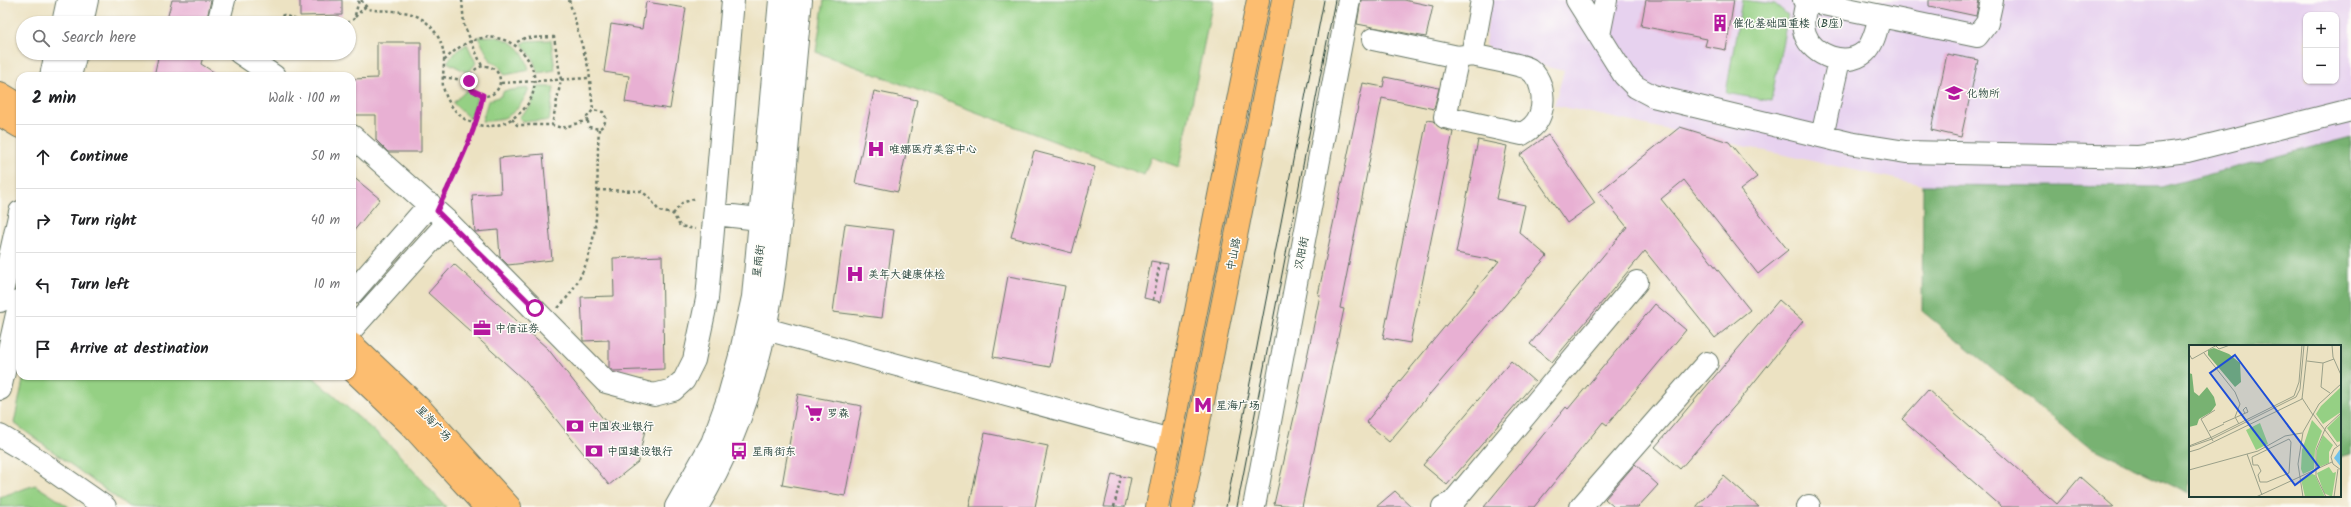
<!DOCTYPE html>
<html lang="en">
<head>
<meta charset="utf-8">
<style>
	body { margin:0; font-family:Kalam,"LXGW WenKai TC",sans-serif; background:#f6f6f6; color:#202124 }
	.controls { position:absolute; right:12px; top:12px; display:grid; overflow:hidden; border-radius:8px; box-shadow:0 1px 3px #0004 }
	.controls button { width:36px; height:36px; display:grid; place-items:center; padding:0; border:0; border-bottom:1px solid #e0e0e0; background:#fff; color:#202124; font:20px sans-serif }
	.stop { position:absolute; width:12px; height:12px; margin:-9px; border:3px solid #b5179e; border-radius:50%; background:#fff }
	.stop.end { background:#b5179e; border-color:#fff; box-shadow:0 1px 4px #0008 }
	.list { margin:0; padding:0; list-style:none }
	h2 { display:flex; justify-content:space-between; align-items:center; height:52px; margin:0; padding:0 16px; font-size:17px }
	h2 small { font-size:13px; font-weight:400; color:#757577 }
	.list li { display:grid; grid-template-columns:26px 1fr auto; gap:12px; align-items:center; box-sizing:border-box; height:64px; padding:0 16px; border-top:1px solid #e0e0e0 }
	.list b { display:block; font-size:15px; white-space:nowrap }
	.list em { font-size:13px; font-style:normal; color:#757577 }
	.icon { flex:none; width:22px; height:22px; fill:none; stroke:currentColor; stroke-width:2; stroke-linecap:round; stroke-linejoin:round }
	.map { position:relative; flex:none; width:2351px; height:507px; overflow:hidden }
	.search { position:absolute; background:#fff; box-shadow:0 1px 3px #0004; left:16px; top:16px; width:340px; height:44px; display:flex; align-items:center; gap:10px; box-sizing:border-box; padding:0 14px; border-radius:22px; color:#757577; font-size:15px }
	.panel { position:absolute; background:#fff; box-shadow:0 1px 3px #0004; left:16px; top:72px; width:340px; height:308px; border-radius:12px }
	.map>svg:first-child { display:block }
	.built { fill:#e7d2ef; fill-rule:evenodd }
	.green { fill:#95d084; stroke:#5a865c }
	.forest { fill:#78b272; stroke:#4c7853 }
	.building { fill:#e8b0d3 }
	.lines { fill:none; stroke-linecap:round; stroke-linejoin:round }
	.minor-casing { stroke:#677766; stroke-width:24 }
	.highway-casing { stroke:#677766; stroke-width:24 }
	.path { stroke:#677766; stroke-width:2.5; stroke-dasharray:3 3; stroke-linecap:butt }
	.minor { stroke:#fff; stroke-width:22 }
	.highway { stroke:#fcbd6f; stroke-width:22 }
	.tram { stroke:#1f3d34; stroke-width:1 }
	.route { stroke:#b5179e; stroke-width:5 }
	.labels { text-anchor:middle; stroke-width:3; stroke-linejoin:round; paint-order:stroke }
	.poi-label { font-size:11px; fill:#1f3d34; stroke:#fdfcf7; text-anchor:start }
	.street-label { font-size:11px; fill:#1f3d34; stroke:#fdfcf7 }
	.inset-road { fill:none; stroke:#9aa089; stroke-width:1 }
	.view { fill:#1d4ed8; fill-opacity:0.15; stroke:#1d4ed8; stroke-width:2 }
	.inset-edge { fill:none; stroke:#1f3d34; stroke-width:2 }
</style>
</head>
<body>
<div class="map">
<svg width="2351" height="507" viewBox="0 0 2351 507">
	<rect width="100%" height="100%" fill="#fdfcf7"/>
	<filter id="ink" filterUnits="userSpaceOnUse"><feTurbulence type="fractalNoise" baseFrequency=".025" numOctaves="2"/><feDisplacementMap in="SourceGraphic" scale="8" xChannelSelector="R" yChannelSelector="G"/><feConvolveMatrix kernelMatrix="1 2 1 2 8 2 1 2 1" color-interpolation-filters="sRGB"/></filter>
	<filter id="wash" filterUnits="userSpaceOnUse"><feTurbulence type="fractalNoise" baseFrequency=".012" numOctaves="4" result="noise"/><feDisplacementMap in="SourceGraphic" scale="16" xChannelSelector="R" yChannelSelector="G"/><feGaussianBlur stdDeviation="0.9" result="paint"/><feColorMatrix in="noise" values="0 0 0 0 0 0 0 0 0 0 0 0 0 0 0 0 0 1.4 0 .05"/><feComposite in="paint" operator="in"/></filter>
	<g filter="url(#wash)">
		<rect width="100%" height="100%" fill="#ece2c2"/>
		<path class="built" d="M1490,0H2351V137L2161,187L1923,185L1554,105L1564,71L1496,55L1485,45ZM2306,15H2336V81H2306Z"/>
		<path class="green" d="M824,0H1213L1179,167L1151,157L1144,175L816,52Z
			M1742,0L1775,4L1788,15L1771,101L1726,93Z
			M492,36C514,40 524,49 529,70L505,75L499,66L491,61L478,37Z
			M551,40L555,70L538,73L532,57L522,44L527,41Z
			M467,44L476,63L468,73L447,62L455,52Z
			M536,87H554L549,121H522L519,117L531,106Z
			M529,88C520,111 507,122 482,121L488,101L501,96L504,91Z
			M467,90L477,98L470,119L453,103Z
			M24,376H312L394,449L446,507H129L14,423Z
			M35,485L69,507H0V497Z"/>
		<path class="forest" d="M2351,137V454L2340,457V346H2190L2189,494L2085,444L1922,311L1923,185L2161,187Z"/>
		<g id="blocks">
			<path class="building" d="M172,0H211L206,23H166Z
				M300,0H342V15L300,16Z
				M1361,0H1404L1433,6L1426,37L1357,24Z
				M1646,0H1734L1726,50L1705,46L1707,39L1641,26Z
				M1929,0H1979L1976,16L1929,6Z
				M646,2L686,8L670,109L625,102L629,76L604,72L611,24L642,29Z
				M377,42H421V152H388L376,140V115H352V79L377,78Z
				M159,53H204L201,64L220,76H154Z
				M1947,54L1978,60L1961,137L1931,130Z
				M1385,77L1439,88L1434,109L1382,98L1340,308L1344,309L1302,507L1274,504L1300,391L1320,295H1318L1363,83L1383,87Z
				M874,91L917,100L898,192L855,183Z
				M1427,120L1433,121L1442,129L1453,132L1410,343L1383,338Z
				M1680,127L1729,142L1757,177L1740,190L1788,250L1758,274L1684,180L1661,199L1750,310L1715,338L1645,251L1552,362L1530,344L1627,227L1599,192Z
				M1548,135L1595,203L1567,223L1520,155Z
				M1478,140L1507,146L1496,199L1525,205L1519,232L1547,256L1389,442L1366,422L1499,261L1456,253Z
				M1034,151L1095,167L1072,253L1011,237Z
				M543,154L552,260L508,265L500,257L498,230L475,232L472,195L501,193L499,158Z
				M352,176L380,199L352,233Z
				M845,224L894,230L882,318L833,312Z
				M662,256L664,369L613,371L609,368V340L583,341L581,297L614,296L613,258Z
				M1151,261L1168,264L1161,302L1144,298Z
				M454,264L548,349L605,421L645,430L638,462L609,485L525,381L428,293Z
				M1008,276L1065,286L1050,367L993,357Z
				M1779,300L1803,321L1740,400L1680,469L1655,447Z
				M1655,304L1686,330L1607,425L1603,422L1534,507H1484L1566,407L1568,409Z
				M1511,361L1535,382L1447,485L1423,465Z
				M1928,390L2057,504L2080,477L2114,507H2002L1902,419Z
				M798,394L862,406L845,496L782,485Z
				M985,433L1048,446L1035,507H969Z
				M1635,464L1658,485L1638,507H1614L1605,499Z
				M1112,474L1131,478L1125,507H1104Z
				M1724,476L1759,507H1696Z
				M1395,491L1412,507H1376Z"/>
		</g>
	</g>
	<g filter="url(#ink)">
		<use href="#blocks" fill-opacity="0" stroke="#677766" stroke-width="1"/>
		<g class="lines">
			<g class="minor-casing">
				<path id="minor" d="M1577,0L1624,75L1636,87L1653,96L1849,143L1906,152L2138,157L2187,151L2351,110
					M1804,0L1977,36L1987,23L1992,0
					M1807,0C1805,12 1801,22 1805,34C1812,56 1846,68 1865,52C1874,44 1877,27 1880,16
					M63,23L68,0
					M82,23L87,0
					M218,23L224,0
					M1599,35L1606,0
					M1373,39L1458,57
					M240,53L274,76
					M1472,55C1483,58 1521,64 1529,69C1546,81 1547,114 1532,127C1529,130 1525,132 1522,134L1445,117L1458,57Z
					M1472,55L1482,0
					M51,76L56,53
					M70,76L76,53
					M352,136L448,222L606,382L654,395L673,390L684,380L694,360L707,299L733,0
					M1822,136L1839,60
					M715,214L776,221
					M352,293L430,204
					M0,301L20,212
					M751,325L1171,440
					M352,329L448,222
					M0,389L20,301
					M0,436L22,449L105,507
					M676,507L712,443L728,399L740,356L753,297L780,0
					M697,507C762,399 774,297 785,175C790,116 795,58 801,0
					M1254,507L1349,0
					M1443,507L1453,502L1637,282
					M1581,507L1707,363
					M1808,507L1809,506"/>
			</g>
			<g class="highway-casing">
				<path id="highway" d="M0,93L20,105
					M0,115L20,127
					M352,344L423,411L510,507
					M352,370L411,426L485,507
					M1157,507L1258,0
					M1182,507L1283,0"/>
			</g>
			<path class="path" d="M361,0L368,9C389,13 408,7 426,22C437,31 445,47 444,62C444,70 442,78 443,86C448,111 471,131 497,125C505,124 515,117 521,112C563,72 499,0 444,61
				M462,0L464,25L482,66
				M569,0L589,70L593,110L587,117L589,127L599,129L604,125L606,118L603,112L593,110
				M355,17L366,6
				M265,23L284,15L304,23
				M347,23L354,19L359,0
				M517,42L525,38L554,37L561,80L552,125
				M470 81a15 15 0 1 1 30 0a15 15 0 1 1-30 0Z
				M443,77L469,81
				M501,83L589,78
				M512,119L517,125H552L562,128L588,120
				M597,190L641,191L649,197L659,211L673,214L680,226L695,229
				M445,193L470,138L483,95
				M673,214L682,203L696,198
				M1153,300L1160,262
				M558,308C608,254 594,196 599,129
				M1114,507L1121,476"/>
			<use href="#minor" class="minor"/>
			<use href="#highway" class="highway"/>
			<path class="tram" d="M1226,507L1324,0
				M1237,507L1335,0"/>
		</g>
	</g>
	<g class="lines" filter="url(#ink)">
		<path class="route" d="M469,81L472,90L483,95C475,136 454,174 437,211L535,308"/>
	</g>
	<defs>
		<g id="building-bare" transform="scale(1.38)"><path d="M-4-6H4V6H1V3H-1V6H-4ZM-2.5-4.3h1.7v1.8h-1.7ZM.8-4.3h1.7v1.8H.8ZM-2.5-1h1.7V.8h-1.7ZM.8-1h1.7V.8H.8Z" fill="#b5179e" stroke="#fdfcf7" stroke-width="2.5" paint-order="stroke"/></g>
		<g id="school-bare" transform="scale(1.38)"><path d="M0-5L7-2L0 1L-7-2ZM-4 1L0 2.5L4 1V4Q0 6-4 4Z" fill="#b5179e" stroke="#fdfcf7" stroke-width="2.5" paint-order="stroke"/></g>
		<g id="hospital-bare" transform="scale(1.38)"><path d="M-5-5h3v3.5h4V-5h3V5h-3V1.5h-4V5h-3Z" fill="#b5179e" stroke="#fdfcf7" stroke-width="2.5" paint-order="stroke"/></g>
		<g id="office-bare" transform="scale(1.38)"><path d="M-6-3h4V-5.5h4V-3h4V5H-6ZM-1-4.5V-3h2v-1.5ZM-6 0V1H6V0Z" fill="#b5179e" stroke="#fdfcf7" stroke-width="2.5" paint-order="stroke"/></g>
		<g id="metro-bare" transform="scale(1.38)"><path d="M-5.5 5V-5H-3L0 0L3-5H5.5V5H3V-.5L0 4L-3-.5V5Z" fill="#b5179e" stroke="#fdfcf7" stroke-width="2.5" paint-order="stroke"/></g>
		<g id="supermarket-bare" transform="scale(1.38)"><path d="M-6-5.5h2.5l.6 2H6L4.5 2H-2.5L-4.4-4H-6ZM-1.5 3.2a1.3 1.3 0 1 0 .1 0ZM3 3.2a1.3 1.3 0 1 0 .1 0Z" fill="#b5179e" stroke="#fdfcf7" stroke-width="2.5" paint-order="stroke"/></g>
		<g id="bank-bare" transform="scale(1.38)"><path d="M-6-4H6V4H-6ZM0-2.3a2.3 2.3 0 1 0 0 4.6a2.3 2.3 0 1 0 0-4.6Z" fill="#b5179e" stroke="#fdfcf7" stroke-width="2.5" paint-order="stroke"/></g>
		<g id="bus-bare" transform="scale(1.38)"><path d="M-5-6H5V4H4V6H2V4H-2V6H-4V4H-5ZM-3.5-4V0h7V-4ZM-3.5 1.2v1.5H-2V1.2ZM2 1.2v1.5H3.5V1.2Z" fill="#b5179e" stroke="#fdfcf7" stroke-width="2.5" paint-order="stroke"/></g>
	</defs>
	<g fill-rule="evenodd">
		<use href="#building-bare" x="1720" y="23"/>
		<use href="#school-bare" x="1954" y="93"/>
		<use href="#hospital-bare" x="876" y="149"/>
		<use href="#hospital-bare" x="855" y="274"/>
		<use href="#office-bare" x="482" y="328"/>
		<use href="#metro-bare" x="1203" y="405"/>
		<use href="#supermarket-bare" x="814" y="413"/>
		<use href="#bank-bare" x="575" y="426"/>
		<use href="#bank-bare" x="594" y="451"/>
		<use href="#bus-bare" x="739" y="451"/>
	</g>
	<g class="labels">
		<g class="poi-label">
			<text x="1733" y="27">催化基础国重楼（B座）</text>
			<text x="1967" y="97">化物所</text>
			<text x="889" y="153">唯娜医疗美容中心</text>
			<text x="868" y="278">美年大健康体检</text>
			<text x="495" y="332">中信证券</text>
			<text x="1216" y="409">星海广场</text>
			<text x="827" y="417">罗森</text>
			<text x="588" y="430">中国农业银行</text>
			<text x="607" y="455">中国建设银行</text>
			<text x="752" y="455">星雨街东</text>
		</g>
		<g class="street-label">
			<text transform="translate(1301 253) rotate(-79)" y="4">汉阳街</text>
			<text transform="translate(1233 254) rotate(-79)" y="4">中山路</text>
			<text transform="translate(758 261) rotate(-83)" y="4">星雨街</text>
			<text transform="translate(434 423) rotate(46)" y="4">星海广场</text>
		</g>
	</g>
	<g transform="translate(2189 345)">
		<rect width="152" height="152" fill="#ece2c2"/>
		<path d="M152,42V67L134,79L127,69L132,61ZM152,69V96L148,97L138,83ZM123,75L133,86L126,105L125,124L114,129L112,124L113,105ZM71,78L79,99L67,105L57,85ZM134,90L144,100L140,107V118L130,122L127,121L128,105ZM140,122L144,128L147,127L143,152L135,148L128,128ZM123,129L126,130L136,152H116L112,134Z" fill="#95d084"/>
		<path d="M25,3L40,9L51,18L52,37L46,42L19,10V5ZM0,28L3,29L5,47L10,51L18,42L25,52L27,60L22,67L10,74L8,80L0,82Z" fill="#78b272"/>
		<path d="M152,103V122L145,113Z" fill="#6ec1ea"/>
		<path class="inset-road" d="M26,0L30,4L41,0M143,0L144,12L152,30M15,8L46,47L51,59L46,72L50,79M0,9L3,14L28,0M118,16L134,18L145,14M134,18L132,42L141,48M113,53L124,70M124,69L148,101M34,78L59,67L57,62L54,65L56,68M20,86L35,79M100,94L102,97L100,128L78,137H71L69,130L72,126L69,120H64L63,112ZM24,96L12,74L26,65M152,99L145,104L142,112L144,119L152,125M0,101L23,92L105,51L110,37L113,0M0,102L23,94L107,52L111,44L115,0M0,107L10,104L113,54L119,0M58,109L73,150M0,125L69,106L96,91L113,88M67,152L143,117M114,152L109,119L114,87L130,59L152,39M137,152L127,131V105L137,82L152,68M145,152L149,124"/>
		<path class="view" d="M46,10L130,122L106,140L21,28Z"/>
		<rect width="152" height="152" class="inset-edge"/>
	</g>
</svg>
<div class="controls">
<button>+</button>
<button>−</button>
</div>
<div class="stop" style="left:535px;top:308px"></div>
<div class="stop end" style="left:469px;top:81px"></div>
<div class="search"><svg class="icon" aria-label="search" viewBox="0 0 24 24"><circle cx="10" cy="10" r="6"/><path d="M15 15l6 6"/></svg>Search here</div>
<section class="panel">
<h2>2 min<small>Walk · 100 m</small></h2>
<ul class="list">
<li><svg class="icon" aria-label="ahead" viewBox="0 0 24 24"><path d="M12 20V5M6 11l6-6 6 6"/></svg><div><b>Continue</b></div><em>50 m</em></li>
<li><svg class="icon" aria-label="right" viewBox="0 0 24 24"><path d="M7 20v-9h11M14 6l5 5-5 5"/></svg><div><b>Turn right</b></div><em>40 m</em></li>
<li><svg class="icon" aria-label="left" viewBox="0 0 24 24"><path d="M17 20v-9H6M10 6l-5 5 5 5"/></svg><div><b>Turn left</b></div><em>10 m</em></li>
<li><svg class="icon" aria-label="arrive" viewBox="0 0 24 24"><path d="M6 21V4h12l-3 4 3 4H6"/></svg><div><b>Arrive at destination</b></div></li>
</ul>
</section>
</div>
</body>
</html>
